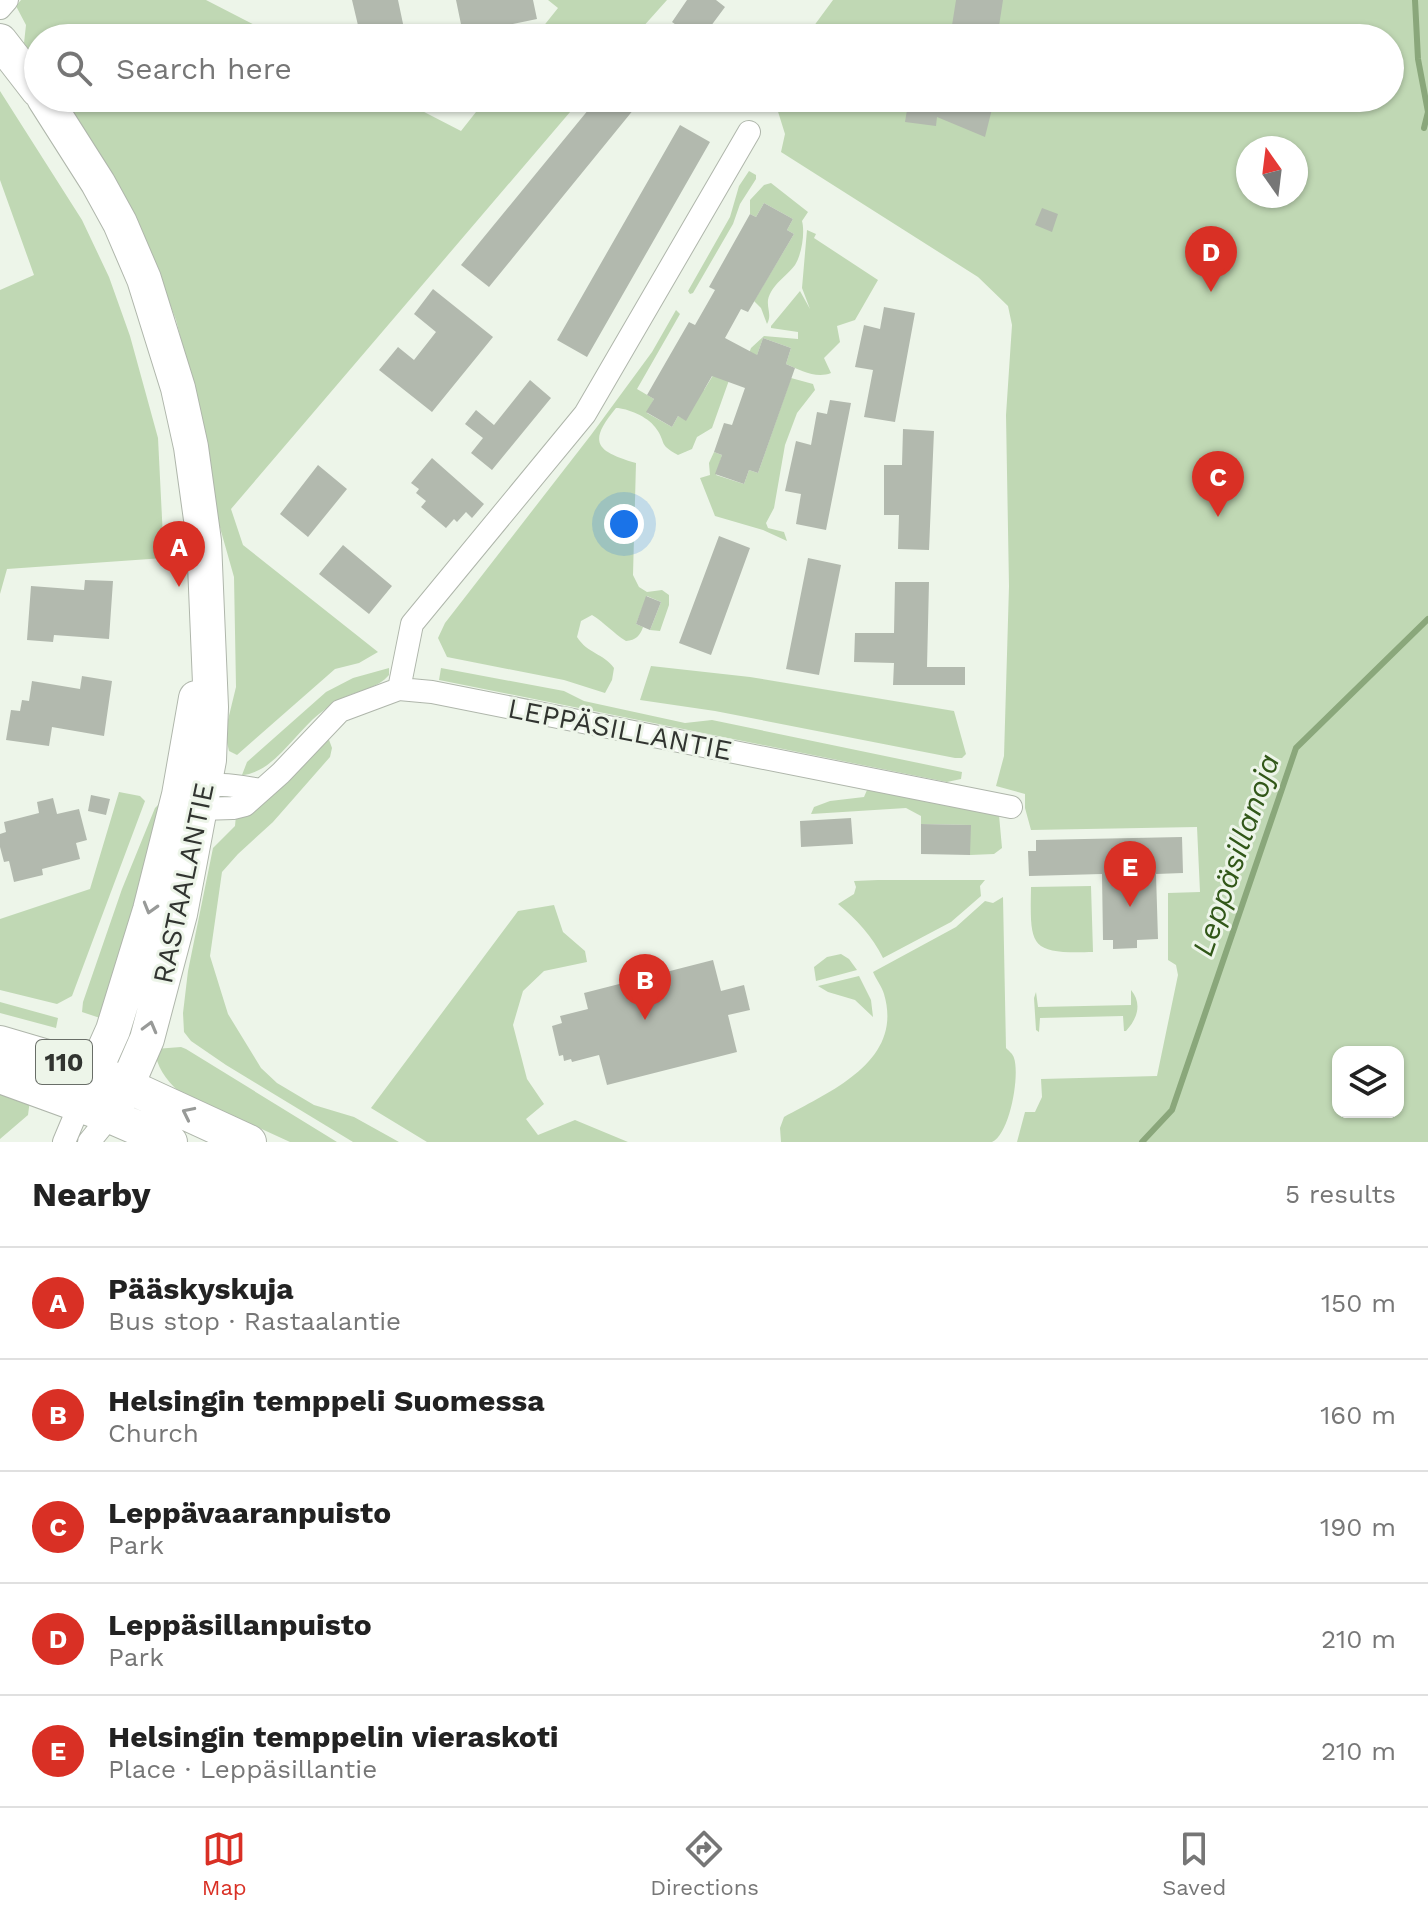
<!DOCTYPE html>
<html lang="en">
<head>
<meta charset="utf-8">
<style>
	body { margin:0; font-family:"Work Sans",sans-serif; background:#f6f6f6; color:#222 }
	.controls { position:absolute; right:24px; bottom:24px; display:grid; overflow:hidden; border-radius:16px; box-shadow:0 2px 6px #0004 }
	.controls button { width:72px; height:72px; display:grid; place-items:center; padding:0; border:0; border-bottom:2px solid #e0e0e0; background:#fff; color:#222; font:40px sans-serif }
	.compass { position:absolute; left:1236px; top:136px; width:72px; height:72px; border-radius:50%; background:#fff; box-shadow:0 2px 6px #0004; rotate:346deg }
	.you { position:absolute; left:624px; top:524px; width:28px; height:28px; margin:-20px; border:6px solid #fff; border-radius:50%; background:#1a73e8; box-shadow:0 0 0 12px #1a73e833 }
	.badge { display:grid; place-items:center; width:52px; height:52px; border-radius:50%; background:#d93025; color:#fff; font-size:26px; font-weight:700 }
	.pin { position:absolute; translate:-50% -66px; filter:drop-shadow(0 2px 4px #0008) }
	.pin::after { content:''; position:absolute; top:42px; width:28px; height:24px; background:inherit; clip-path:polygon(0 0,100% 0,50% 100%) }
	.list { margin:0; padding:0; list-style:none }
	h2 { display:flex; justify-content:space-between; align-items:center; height:104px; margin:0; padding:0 32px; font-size:34px }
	h2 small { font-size:26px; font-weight:400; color:#767676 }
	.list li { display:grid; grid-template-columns:52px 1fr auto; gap:24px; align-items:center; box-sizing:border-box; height:112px; padding:0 32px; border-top:2px solid #e0e0e0 }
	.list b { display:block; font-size:30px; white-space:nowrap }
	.list p { margin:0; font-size:26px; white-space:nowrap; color:#767676 }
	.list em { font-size:26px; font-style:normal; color:#767676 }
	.icon { flex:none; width:44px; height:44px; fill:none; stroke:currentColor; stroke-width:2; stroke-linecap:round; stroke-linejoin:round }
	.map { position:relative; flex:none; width:1428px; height:1142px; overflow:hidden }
	.search { position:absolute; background:#fff; box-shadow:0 2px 6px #0004; left:24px; right:24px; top:24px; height:88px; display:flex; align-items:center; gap:20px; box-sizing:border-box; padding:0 28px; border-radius:44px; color:#767676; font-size:30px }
	.sheet { height:664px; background:#fff }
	nav { display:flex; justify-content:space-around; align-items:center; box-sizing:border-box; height:112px; border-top:2px solid #e0e0e0; background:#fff; font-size:22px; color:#767676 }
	nav a { display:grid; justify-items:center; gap:4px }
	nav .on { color:#d93025 }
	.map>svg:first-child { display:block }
	.green { fill:#c0d8b4; fill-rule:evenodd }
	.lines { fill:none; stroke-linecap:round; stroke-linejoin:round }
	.stream { stroke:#8aa77b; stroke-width:6 }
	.building { fill:#b2b9ae }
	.street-casing { stroke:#afb6ab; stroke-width:24 }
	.primary-casing { stroke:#afb6ab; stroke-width:36 }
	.street { stroke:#fff; stroke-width:22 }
	.primary { stroke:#fff; stroke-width:34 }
	.oneway { stroke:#989a98 }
	.labels { text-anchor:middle; stroke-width:6; stroke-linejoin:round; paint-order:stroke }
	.shield { fill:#edf5e9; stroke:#696e68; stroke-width:2 }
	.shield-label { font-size:26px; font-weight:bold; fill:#313430 }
	.street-label { font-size:28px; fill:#313430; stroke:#edf5e9 }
	.water-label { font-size:30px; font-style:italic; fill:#315718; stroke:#edf5e9 }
</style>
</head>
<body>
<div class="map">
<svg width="1428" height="1142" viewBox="0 0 1428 1142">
	<rect width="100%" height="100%" fill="#edf5e9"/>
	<path class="green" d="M21,0H206L280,38H38V62L24,43L26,25L16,6Z
		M548,0H667L633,38H534L558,8Z
		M833,0H1428V1142H1017L1025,1112H1035L1042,1097L1041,1079L1157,1076L1178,975L1176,965L1168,960V893L1200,892L1197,827L1031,830L1025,808V794L996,786L1004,756L1009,586L1006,415L1012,325L1008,306L978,277L781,152L785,134L775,102L771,98H1390V38H805ZM1248,148H1296V196H1248ZM1338,1052H1398V1112H1338Z
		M0,91L82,220L109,277L130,336L158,438L164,558L7,569L0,594V290L34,275L0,180Z
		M64,98H397L461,131L487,98H582L231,509L243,545L378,652L359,663L335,669L237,755L229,751L226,738L227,724L236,687L234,577L217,517L199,409L176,320L146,242L112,175Z
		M749,171L756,175V179L740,204L733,224L693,293L690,294L688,291L730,217L739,186Z
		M771,183L808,212L802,221C805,232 802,254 795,265C787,276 771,285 768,300C767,309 772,315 767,324L761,308L754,301L794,234L787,230L793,219L764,203L756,217L750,214V200L764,185Z
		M807,230L816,234L814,238L878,280L855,320L837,326L840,342L824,358L831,373C816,379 800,370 786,364L791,348L763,338L756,358L748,356L751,348L764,336L798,339V332L771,328V326L800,291L810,309L802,288Z
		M676,310L680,314L637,389L654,399L647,413L672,427L678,416L686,420L696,386L704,390L715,372L738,355L712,428L697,437L692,449L678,455C657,444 667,442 655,427C648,417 627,408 616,408C588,442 595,451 636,463L633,575L639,587L647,592L662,590L669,595V605L660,631L650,630L661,602L647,596L636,624L643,627C640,636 636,640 626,641C613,633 605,623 592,615L581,621L577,637C588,654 603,653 614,668L612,680L605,693L564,680L447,657L438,638L445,623L591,435L652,352Z
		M791,378L813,384L815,390L797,413L785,445L774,508L766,523L768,528L784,532L787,541L763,530L715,516L700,478L710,475L709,463L714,452L722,455L716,475L744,484L749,470L758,473Z
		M651,666L750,677L954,711L966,754L962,758H955L715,711L640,700Z
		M389,668V675C378,688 360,690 345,697C336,700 327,708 319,714C295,733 273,773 242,775L247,762L326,692L353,678Z
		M441,668L564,691L584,701L685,723L712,720L962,772L961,779L947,782L439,680Z
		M328,737L332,748L330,757L273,822L238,854L222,872L210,956L228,1014L261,1068L277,1083L314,1105L354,1117L399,1142H353L226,1065L191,1041L184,1032L183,1013L188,971L213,848L235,826L236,815Z
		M867,790L999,815L1002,848L994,854L970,855V825L921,824V816L906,808L811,814L814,807L830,801L864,797Z
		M119,792L140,796L145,801L72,996L57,1004L0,990V919L90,889Z
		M160,803L162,814L100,1018L82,1012L83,1002L122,889L155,808Z
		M878,880H985L980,886L981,896L951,922L883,958C872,936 857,920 838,904L854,894L856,887L854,881Z
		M1091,886L1093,952C1029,954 1030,947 1031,887Z
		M1003,897L1006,1048C1009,1051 1013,1054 1014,1058C1020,1075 1010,1134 992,1142H781L780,1128L784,1117C831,1091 904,1061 884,994C882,987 876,979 873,972L956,927L985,901L993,903Z
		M554,905L563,932L585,951L587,962L544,971L523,991L513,1025L527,1079L544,1104L526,1119L538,1135L575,1120L628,1142H427L371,1108L518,911Z
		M841,954L849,959L857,970L816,981L814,967L827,957Z
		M859,976L871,1000L873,1017L855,1000L828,992L818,986Z
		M1131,990C1142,1003 1138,1018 1126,1031H1124L1123,1016L1040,1018L1039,1032L1036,1030L1034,998L1036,992L1038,1007L1131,1005Z
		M0,1002L58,1018L56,1028L0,1013Z
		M181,1047L186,1049L337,1142H290L178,1091C166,1079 156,1067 155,1049Z
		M0,1090L30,1100L28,1115L0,1139Z"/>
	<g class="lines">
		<path class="stream" d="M1415,0L1418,59L1428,112L1424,128
			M1142,1142L1172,1110L1296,748L1428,619"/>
	</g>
	<path class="building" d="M352,0H398L406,38H361Z
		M456,0H533L537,19L463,34Z
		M687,0H716L725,7L702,38H694L672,22Z
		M956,0H1003L999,26L990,25L989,38H950Z
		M598,98H643L489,287L461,265Z
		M909,98L949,101L950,98H989L987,108L992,109L985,137L937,117L936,126L905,122Z
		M680,125L710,142L587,357L557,340Z
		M764,203L793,219L787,230L794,234L748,312L741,309L725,338L757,355L763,338L791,348L786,364L795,368L758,473L749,470L744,484L715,474L722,455L714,452L724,423L732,425L745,388L712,376L686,421L678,416L672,427L646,412L654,399L647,395L655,381L689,322L695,325L715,290L709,287L750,214L756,217Z
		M1042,208L1058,214L1052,232L1035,225Z
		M433,289L493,337L432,412L379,370L398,347L414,360L436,332L414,314Z
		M884,307L915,313L895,422L864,417L873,370L855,367L864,325L880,329Z
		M530,380L551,398L492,470L471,453L483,438L465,424L476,410L494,425Z
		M830,400L851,403L826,530L796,524L801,494L785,491L796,441L811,445L817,412L827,414Z
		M903,429L934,431L929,550L898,549L899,515H884V465H902Z
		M432,458L484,504L472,518L466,512L457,522L454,519L446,528L421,507L426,501L416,493L419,489L411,483Z
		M318,465L347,489L308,537L280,514Z
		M719,536L750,548L711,655L679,643Z
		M343,545L392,586L369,614L319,574Z
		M808,558L841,565L819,675L786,669Z
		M85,580L113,581L109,639L54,635L53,642L27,640L31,586L84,590Z
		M895,582H929L927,667H965V685H893L894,663L854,662L855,633H894Z
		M646,596L661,602L650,630L636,624Z
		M82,676L112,681L104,736L52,727L49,746L6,740L11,710L20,711L22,700L29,701L32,681L80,689Z
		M91,795L110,799L106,815L88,811Z
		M53,798L57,814L79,809L87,840L76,843L80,859L42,869L43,875L14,882L9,861L4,862L0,847V834L6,832L4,822L39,813L37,802Z
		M851,818L853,844L801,847L800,821Z
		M921,824L971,825L970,855L921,854Z
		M1182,837L1183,873L1156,874L1158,939L1137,940V948L1113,949V940H1103L1102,874L1029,876L1028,851H1036V840Z
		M713,960L721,991L744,985L750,1010L728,1015L737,1052L607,1085L599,1055L572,1062L571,1059L564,1061L563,1055L559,1056L552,1026L562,1023L560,1016L588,1009L584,993Z"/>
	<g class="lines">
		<g class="street-casing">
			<path id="street" d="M0,8L7,0
				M399,689L412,624L585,414L749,132
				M195,789C216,781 240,787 261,790
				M190,803L200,809L233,808L245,805L281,773L340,711L399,689L432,692L1011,807
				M64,1142L80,1104
				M89,1142L110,1116"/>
		</g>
		<g class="primary-casing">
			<path id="primary" d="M0,41L38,90
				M44,98L98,183L120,223L144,279L178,388L191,447L204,541L211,707L209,760L180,914L147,1039L127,1085L110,1116
				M0,1043L95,1071L249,1142
				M0,1076L110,1116L170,1142
				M80,1104L113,1030L150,910L179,795L196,698"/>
		</g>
		<use href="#street" class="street"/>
		<use href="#primary" class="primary"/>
	</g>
	<defs><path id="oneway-chevron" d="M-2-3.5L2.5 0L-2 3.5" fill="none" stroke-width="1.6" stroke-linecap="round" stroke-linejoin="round" transform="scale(2)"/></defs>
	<g class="oneway">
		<use href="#oneway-chevron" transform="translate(150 908) rotate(106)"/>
		<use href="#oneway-chevron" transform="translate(150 1027) rotate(-75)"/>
		<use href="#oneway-chevron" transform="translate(188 1113) rotate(-154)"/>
	</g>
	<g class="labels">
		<rect class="shield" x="36" y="1040" width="56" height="44" rx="6"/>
		<g class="shield-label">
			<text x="64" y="1071">110</text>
		</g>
		<g class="street-label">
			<text transform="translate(620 729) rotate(11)" y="10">LEPPÄSILLANTIE</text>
			<text transform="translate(183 883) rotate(-78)" y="10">RASTAALANTIE</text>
		</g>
		<g class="water-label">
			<text transform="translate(1236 855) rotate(-71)" y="10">Leppäsillanoja</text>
		</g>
	</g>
</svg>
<div class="controls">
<button><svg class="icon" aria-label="layers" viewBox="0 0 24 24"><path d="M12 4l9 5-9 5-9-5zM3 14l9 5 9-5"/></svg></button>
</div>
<svg class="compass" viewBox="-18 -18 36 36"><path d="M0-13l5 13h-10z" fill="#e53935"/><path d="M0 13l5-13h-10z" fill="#767676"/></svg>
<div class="you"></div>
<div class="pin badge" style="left:179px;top:587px">A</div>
<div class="pin badge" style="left:645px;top:1020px">B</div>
<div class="pin badge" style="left:1218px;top:517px">C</div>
<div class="pin badge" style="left:1211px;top:292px">D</div>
<div class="pin badge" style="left:1130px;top:907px">E</div>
<div class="search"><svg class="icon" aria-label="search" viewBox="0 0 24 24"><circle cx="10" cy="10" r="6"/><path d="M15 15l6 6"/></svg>Search here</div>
</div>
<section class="sheet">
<h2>Nearby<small>5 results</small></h2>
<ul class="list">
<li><span class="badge">A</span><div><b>Pääskyskuja</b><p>Bus stop · Rastaalantie</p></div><em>150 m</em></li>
<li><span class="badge">B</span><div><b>Helsingin temppeli Suomessa</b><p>Church</p></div><em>160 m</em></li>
<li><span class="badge">C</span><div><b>Leppävaaranpuisto</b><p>Park</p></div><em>190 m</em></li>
<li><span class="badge">D</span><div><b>Leppäsillanpuisto</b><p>Park</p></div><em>210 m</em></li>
<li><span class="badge">E</span><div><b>Helsingin temppelin vieraskoti</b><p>Place · Leppäsillantie</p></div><em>210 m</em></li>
</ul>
</section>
<nav>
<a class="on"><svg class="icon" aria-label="map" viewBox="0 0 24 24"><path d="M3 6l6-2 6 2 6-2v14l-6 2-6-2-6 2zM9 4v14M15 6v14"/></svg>Map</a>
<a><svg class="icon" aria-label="directions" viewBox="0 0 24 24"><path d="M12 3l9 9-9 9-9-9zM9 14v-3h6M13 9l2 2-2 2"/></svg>Directions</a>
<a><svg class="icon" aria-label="saved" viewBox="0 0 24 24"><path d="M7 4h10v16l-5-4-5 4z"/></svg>Saved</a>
</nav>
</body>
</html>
